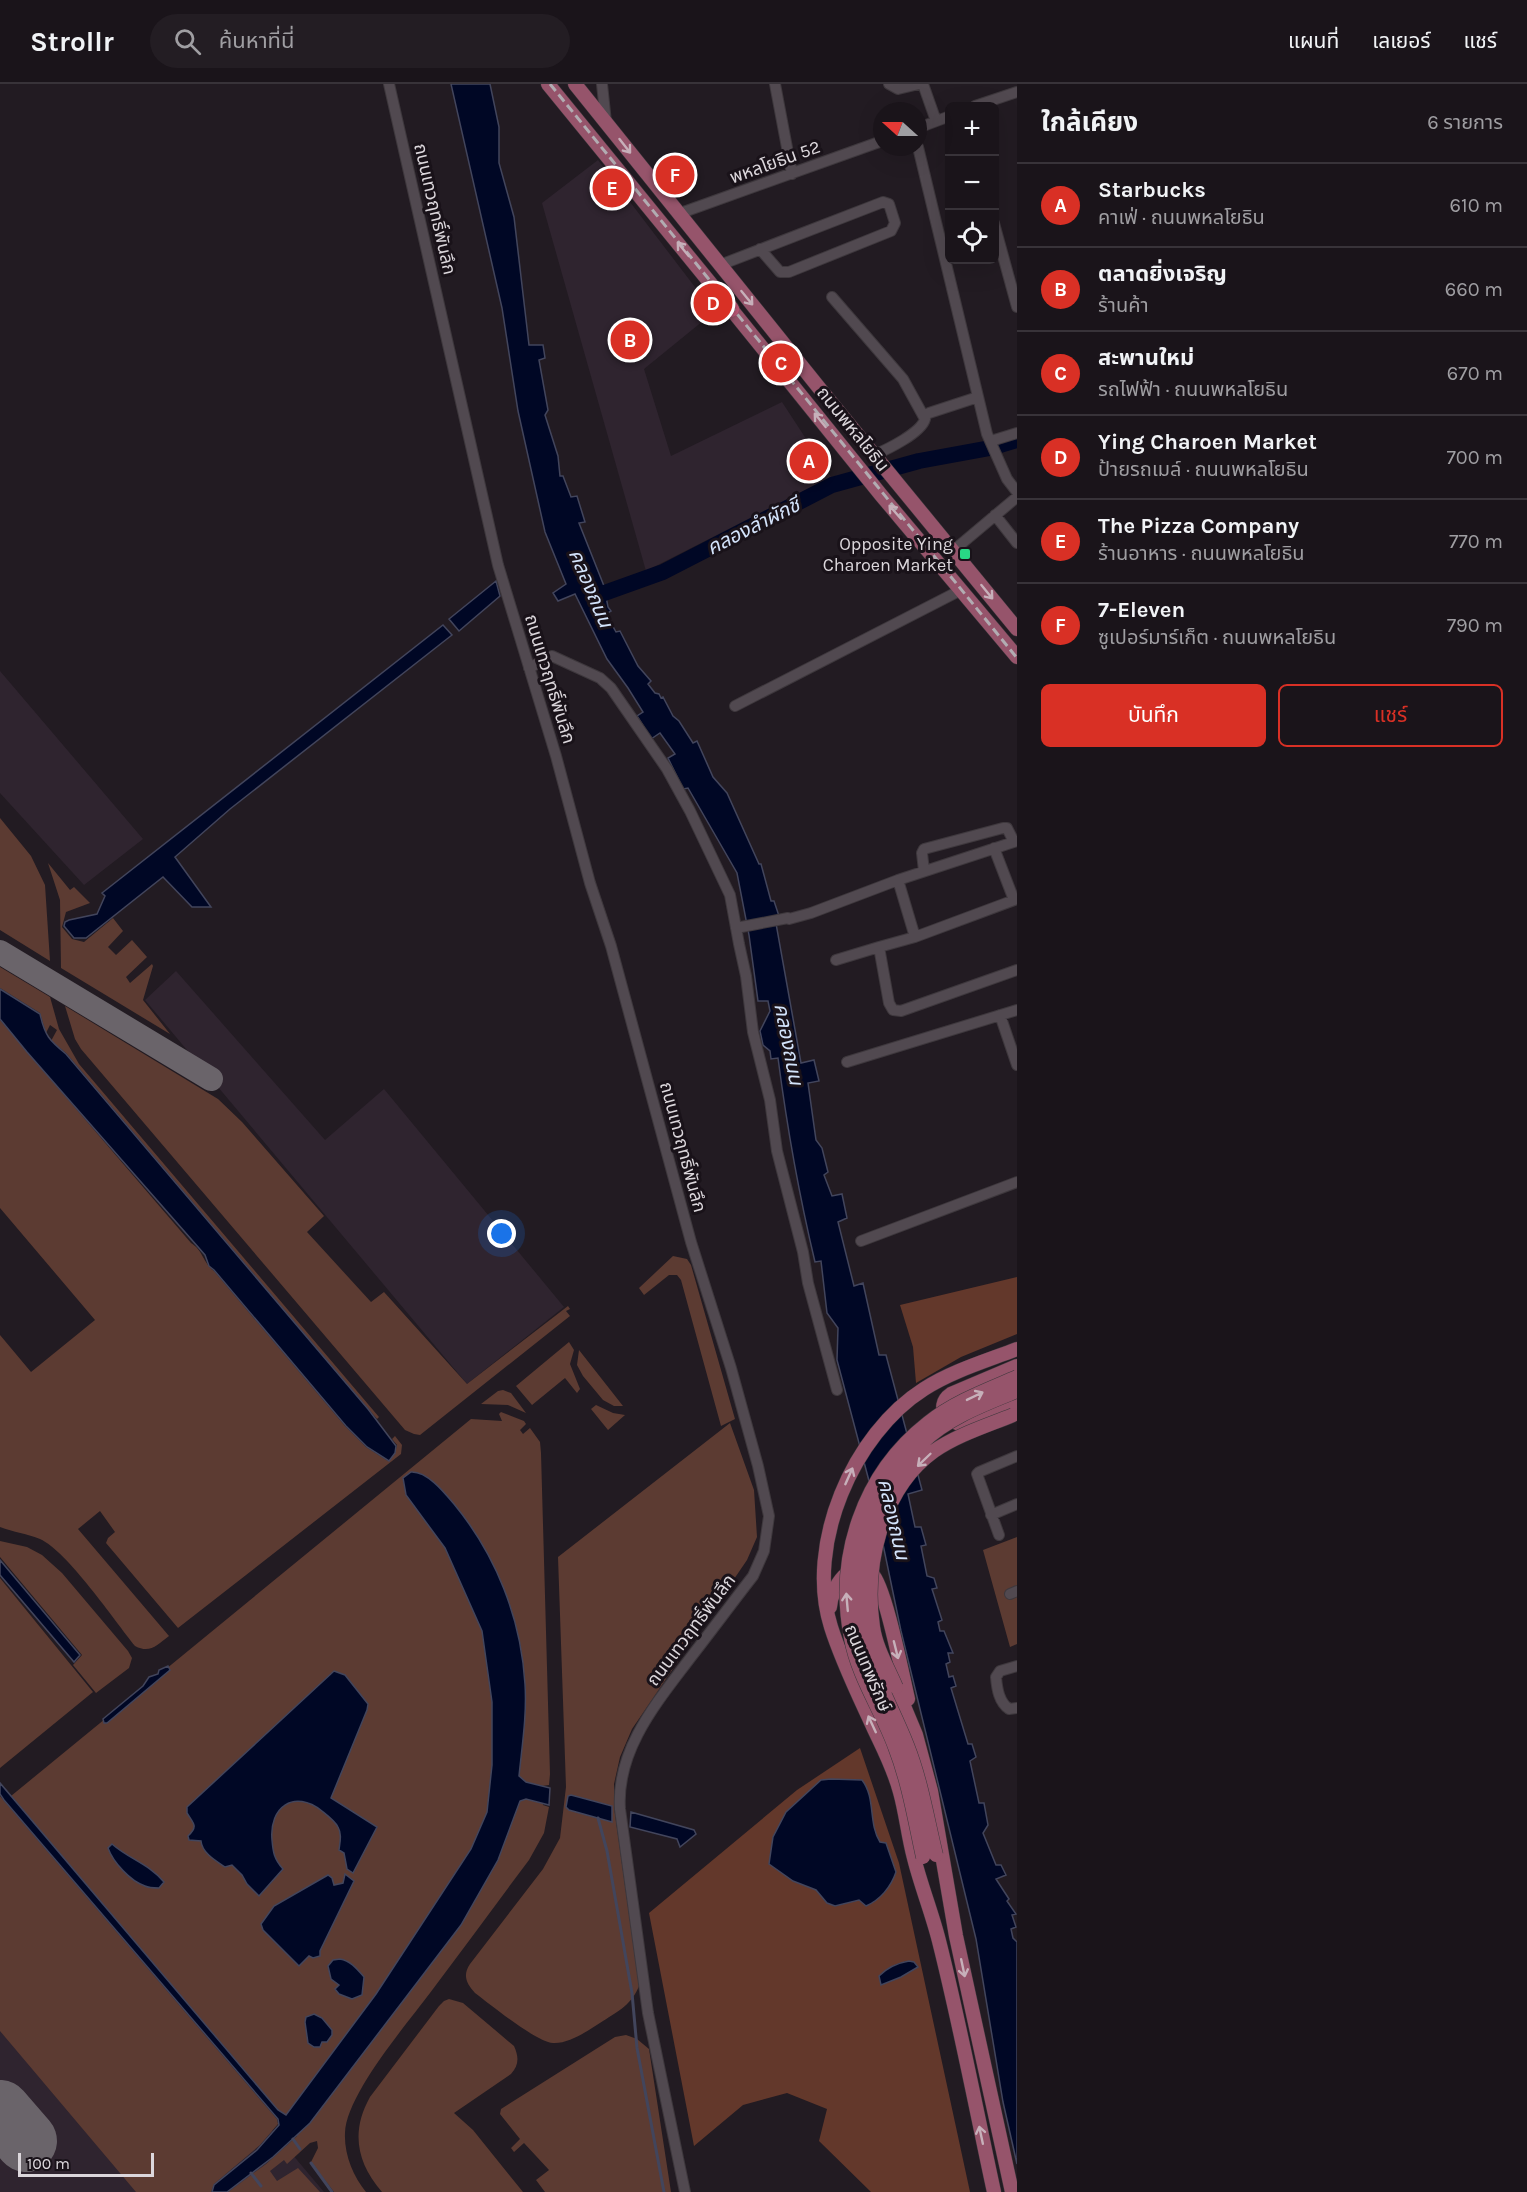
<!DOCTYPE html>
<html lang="th">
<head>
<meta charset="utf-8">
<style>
	body { margin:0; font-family:Karla,"Noto Sans Thai",sans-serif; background:#231d23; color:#f1f3f6 }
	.controls { position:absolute; right:18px; top:18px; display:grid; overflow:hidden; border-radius:9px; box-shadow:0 6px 24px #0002 }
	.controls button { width:54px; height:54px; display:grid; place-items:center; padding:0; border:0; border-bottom:2px solid #383339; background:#1a141a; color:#f1f3f6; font:30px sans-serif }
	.compass { position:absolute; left:873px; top:18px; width:54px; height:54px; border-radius:50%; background:#1a141a; box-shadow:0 6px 24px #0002; rotate:291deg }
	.scale { position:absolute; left:18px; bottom:15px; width:136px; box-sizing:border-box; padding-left:6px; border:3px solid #dcd7dc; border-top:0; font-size:16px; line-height:21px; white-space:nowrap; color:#dcd7dc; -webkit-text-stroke:4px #191219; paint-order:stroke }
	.you { position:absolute; left:502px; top:1150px; width:21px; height:21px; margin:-15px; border:4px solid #fff; border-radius:50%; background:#1a73e8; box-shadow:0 0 0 9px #1a73e833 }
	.badge { display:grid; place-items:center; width:39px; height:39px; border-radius:50%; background:#d93025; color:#fff; font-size:20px; font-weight:700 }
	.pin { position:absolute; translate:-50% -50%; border:3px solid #fff; box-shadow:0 2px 6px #0006 }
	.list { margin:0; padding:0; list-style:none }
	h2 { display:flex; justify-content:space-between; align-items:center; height:78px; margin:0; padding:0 24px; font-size:26px }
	h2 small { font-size:20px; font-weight:400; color:#9f9ea2 }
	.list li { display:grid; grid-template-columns:39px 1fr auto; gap:18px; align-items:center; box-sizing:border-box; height:84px; padding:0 24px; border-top:2px solid #383339 }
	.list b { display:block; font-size:22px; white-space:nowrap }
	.list p { margin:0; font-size:20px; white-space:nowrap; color:#9f9ea2 }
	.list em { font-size:20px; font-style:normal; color:#9f9ea2 }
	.actions { display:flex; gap:12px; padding:18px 24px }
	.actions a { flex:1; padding:14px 0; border:2px solid #d93025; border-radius:9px; text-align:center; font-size:21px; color:#d93025 }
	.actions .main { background:#d93025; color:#fff }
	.icon { flex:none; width:33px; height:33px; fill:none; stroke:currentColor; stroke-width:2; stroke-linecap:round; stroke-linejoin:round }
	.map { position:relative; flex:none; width:1017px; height:2108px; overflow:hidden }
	header { display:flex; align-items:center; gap:36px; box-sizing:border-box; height:84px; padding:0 30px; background:#1a141a; border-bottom:2px solid #383339 }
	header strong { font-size:28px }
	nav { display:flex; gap:33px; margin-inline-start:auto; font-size:21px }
	.search { width:420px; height:54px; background:#231d23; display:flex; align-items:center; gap:15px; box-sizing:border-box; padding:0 21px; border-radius:33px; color:#9f9ea2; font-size:22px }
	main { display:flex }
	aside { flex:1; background:#1a141a }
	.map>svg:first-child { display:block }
	.built { fill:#2f242f }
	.green { fill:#5c3b32 }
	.forest { fill:#63382b }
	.water { fill:#000725; stroke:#42455c; stroke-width:1.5 }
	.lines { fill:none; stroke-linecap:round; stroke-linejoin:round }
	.stream { stroke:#42455c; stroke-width:3 }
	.river { stroke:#000725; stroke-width:16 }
	.taxiway { stroke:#6a646a; stroke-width:24 }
	.runway { stroke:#6a646a; stroke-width:62 }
	.minor-casing { stroke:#3e383d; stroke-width:12 }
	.major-casing { stroke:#3e383d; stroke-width:15 }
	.highway-casing { stroke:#3e383d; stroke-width:18 }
	.minor { stroke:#514950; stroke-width:10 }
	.major { stroke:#96546b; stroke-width:14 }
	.highway { stroke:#c45c7d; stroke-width:16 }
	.rail { stroke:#b2acb2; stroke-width:3; stroke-dasharray:9 4.5; stroke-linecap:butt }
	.major-bridge-casing { stroke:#3e383d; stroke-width:15; stroke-linecap:butt }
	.major-bridge { stroke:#96546b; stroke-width:14 }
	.oneway { stroke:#c7b0ba }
	.poi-dot { fill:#28d885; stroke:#191219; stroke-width:2 }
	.labels { text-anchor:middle; stroke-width:6; stroke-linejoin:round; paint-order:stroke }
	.street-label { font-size:18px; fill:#dcd7dc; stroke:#191219 }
	.poi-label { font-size:18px; fill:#dcd7dc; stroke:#191219; text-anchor:end }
	.water-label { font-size:20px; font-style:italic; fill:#d4e4fc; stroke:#191219 }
</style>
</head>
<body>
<header>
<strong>Strollr</strong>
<div class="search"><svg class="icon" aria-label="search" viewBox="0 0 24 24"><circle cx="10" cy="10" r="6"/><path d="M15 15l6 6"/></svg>ค้นหาที่นี่</div>
<nav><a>แผนที่</a><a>เลเยอร์</a><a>แชร์</a></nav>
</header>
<main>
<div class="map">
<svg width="1017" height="2108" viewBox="0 0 1017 2108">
	<rect width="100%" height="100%" fill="#221b22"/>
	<path class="built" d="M598,76L714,228L644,285L671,372L782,318L831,393L646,487L542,119Z
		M0,587L143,755L84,801L0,709Z
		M176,887L325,1056L384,1005L564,1223L467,1300L145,916Z
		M0,1724L324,2108H0Z"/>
	<path class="green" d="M0,734L31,772L45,801L50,877L0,846Z
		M48,779L70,806L74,803L90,819L66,828L62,843L72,855L84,858L113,834L123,847L108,863L116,871L132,856L147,873L126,893L130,899L152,880L153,882L143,916L170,950L61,884L60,816Z
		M0,883L50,913L59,945L79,980L379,1333L377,1335L66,969L51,957L57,946L50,941L46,949L40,929L0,904Z
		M65,922L218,1015L242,1038L324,1132L307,1148L371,1218L384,1208L467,1300L568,1222L570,1225L566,1227L570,1232L420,1351L414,1350L405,1346L81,965L75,955Z
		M0,936L191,1159C203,1166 203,1179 214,1187L345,1342L366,1363L388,1377L395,1369L397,1361L392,1355L395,1352L402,1361L401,1370L178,1544L106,1459L108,1454L115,1448L100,1427L78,1445L169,1552C157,1561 150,1570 135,1562C115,1537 67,1467 40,1455C28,1450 13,1448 0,1443V1251L31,1288L95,1236L0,1124Z
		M673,1172L687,1175L691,1181L735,1335L721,1342L681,1196L677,1191H669L644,1211L639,1204Z
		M569,1258L574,1266L570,1280L580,1305L577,1309L565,1294L532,1321L516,1302Z
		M579,1266L623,1322H614L603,1316L583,1292L577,1281Z
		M503,1306L511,1309L526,1329L508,1321L481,1320L498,1307Z
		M596,1321L613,1329L625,1331L608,1346L591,1325Z
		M501,1328L524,1337L526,1340L520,1346L523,1350L530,1344L540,1358L541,1369L550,1690L549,1701L542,1702L543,1721L549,1723L544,1749L529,1776C496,1820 463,1865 430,1909C406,1941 346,2011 345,2049C344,2070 353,2092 366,2108H334L311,2078L318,2064L317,2057L310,2059L287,2080L284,2076L270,2087L277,2097L298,2084L320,2108H228L266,2080L297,2052L11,1712L471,1335L502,1337L499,1330Z
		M730,1339L754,1406L757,1453L747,1476L632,1645L620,1673L614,1700V1723L639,1902C632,1920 619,1927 603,1937C590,1945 570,1960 553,1959C536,1958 491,1921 475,1909C467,1900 462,1892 470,1880L543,1785L560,1754L566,1703L558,1473Z
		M1017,1453V1560L1010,1563L983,1466Z
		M0,1457L27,1463L42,1471L62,1489L128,1567L132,1574L129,1584L96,1609L73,1581L82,1571L0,1473Z
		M0,1494L93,1608L0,1684Z
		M0,1712L277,2035L278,2040L260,2061L214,2100L211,2108H136L0,1947Z
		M449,1915L463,1919L514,1962C519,1973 519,1981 511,1990L454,2029L473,2046L523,2108H382C356,2078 351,2047 370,2013L439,1922L444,1917Z
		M626,1951L637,1955L649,1965L671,2108H545L536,2096L549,2086L524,2059L514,2068L511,2064L520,2055L500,2030L501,2025L615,1953Z"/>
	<path class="forest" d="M1017,1193V1250L961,1273L916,1299L913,1263L900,1221Z
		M860,1664L899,1779L970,2108H871L819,2057L827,2025L787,2009L743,2021L694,2062L649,1829L797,1706Z"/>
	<path class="water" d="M451,0H490L499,43V79L514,133L529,261H543L545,274L539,276L548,326L545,331L558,372L560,392H563L571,413L577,412L585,438L579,439L604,502L608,523L611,527L606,530L616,548L620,547L638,582L651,597L648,600L655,609L659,610L661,614L663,613L673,632L679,637L693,659L697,657L713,693L727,709L759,780H761L771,817H774L779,832L775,834L801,979L814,976L819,997L808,999L816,1056L822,1064L828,1088L824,1091L832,1112L842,1110L847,1134L838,1138L854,1202L863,1199L879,1271H886L922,1406L908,1410L915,1443H921L926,1461L921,1462L927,1492L934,1494L937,1504L932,1505L942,1536L938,1538L940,1547H944L953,1569H948L950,1578L946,1580L949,1593L953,1592L956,1602L951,1604L968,1660H972L976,1673L970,1677L979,1719H984L988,1741L983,1749L996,1781H1001L1006,1791L996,1795L1009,1815L1007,1817L1016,1830L1012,1831L1016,1843L1011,1845L1013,1854L1017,1858V2080L1003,2018L976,1855L901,1547L873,1412L837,1276L838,1244L827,1229L821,1177L815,1178C799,1111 787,1043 778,974L771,975L770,967L763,961L760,947L770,927L768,917H758L749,851L737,789L688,704L683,705L668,674L675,670L660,649L651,655L637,632L643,628L628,604L607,575L575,510L558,517L553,509L566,500L545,448L518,327L502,224Z
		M496,497L500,512L459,547L449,535Z
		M443,541L452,551L230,725L175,773L211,823H192L163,793L86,854H74L64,842L65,838L69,836L97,830L105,812L102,809Z
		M0,905L40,930C45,952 49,956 66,970L368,1325L396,1362L395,1369L389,1377L367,1363L346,1342L214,1186L209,1182L205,1171L27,968L0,935Z
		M411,1388C427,1387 444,1408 454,1420C496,1471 521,1534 525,1600C527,1631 522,1662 519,1692L526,1698L550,1704L549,1721L526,1715L520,1717L498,1776L461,1841L310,2039L273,2073L227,2108H212L214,2101L257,2066L279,2041L278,2035L4,1716L0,1710V1699L278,2026L286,2031L376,1910L471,1765L487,1728L492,1681V1618L482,1547L445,1464L406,1411L403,1394Z
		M0,1476L80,1571L74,1578L0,1491Z
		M168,1582L170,1586L107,1639H104L103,1635L143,1602L149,1593L158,1590L159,1586Z
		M334,1587L345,1591L368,1620L367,1626L331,1714L377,1743L353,1789L347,1785L344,1769L339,1766C340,1758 342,1750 338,1743C335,1737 327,1731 322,1727C294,1705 269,1723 272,1756C273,1768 274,1775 283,1785L259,1812L247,1800L242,1791L232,1781L225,1783C216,1777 202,1769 201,1757L189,1756L188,1752C199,1742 193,1739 187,1729V1723Z
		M831,1695L862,1696C876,1714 868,1739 880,1758L886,1759L896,1788C891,1803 880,1816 866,1822L859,1816L835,1822L827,1819L816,1806L793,1797L769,1780L773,1753L786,1728L821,1696Z
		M571,1711L612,1722V1738L569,1726L566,1723L568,1712Z
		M631,1728L694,1746L696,1750L680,1763L677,1755L630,1743Z
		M112,1760C129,1775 149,1780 164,1798L159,1804C155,1804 149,1804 145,1802C130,1797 113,1778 108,1764Z
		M345,1790L354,1797L320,1867V1872L313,1874L309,1872L299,1882L263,1846L261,1840L274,1822L328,1791L332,1794L334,1801L343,1799Z
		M340,1875C351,1877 357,1885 364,1893L362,1911L352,1915L339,1910L335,1905L339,1901L331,1895L328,1882L333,1876Z
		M909,1877L914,1878L918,1883L901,1893L881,1901L879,1892C888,1883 897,1879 909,1877Z
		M314,1930L322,1934L332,1946V1951L327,1958H322L320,1963H314L308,1959L305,1938L306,1933Z"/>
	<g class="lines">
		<path class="stream" d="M598,1734L607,1767L632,1909L637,1964L664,2108
			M293,2055L300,2065
			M311,2079L332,2108
			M251,2089L261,2102"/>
		<path class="river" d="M596,512L663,488L832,401L919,377L990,364L1017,356"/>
		<path class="taxiway" d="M0,868L211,995"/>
		<path class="runway" d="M0,2027L26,2057"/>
		<g class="minor-casing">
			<path id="minor" d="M389,0L498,481L556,672L590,799L611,862L691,1158L731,1284L758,1382L769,1432L764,1467L753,1492C732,1519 712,1546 691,1573C658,1617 616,1665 620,1725L648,1929L685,2108
				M602,0L606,38
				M775,0L792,90
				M889,0L898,5L919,0
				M923,0L936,37
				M975,22L1017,8
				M918,44L950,32
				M918,63L987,350L1007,395L1017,408
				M678,130L882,57
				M994,139L1017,223
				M720,181L883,118L889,120L895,139L891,147L789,188H780L760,165
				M832,213L903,295L925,335C921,349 888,365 874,371
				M929,329L978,313
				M991,357L1017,349
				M995,431L1017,459
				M954,466L1017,413
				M529,584L552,572L600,594L611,604L667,685L690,727L730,811L739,860L746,892L753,948L770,1016L777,1067L803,1168L808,1199L837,1306
				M735,622L961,506
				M994,764L1014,816
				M924,787L922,769L924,765L1003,744H1007L1014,758
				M1017,815L915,853L879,863L889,919L893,926L901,927L1017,886
				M789,835L811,829L898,796
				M736,844L788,834
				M915,853L898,796L1017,757
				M836,876L879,863
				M1000,931L1017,981
				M847,978L1017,926
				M861,1157L1017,1098
				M991,1431L1017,1420
				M999,1451L977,1390L979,1388L1017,1372
				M1010,1510L1017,1507
				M1017,1582L1000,1587L996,1593C997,1605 999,1618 1009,1625L1017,1624"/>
		</g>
		<g class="major-casing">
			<path id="major" d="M548,0L720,211
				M575,0L820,305L1017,545
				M731,225L881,411L1017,573
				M1017,1282L951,1310C942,1316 941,1325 947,1334L959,1340L1017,1319
				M830,1523C831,1504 851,1472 872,1490C885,1501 903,1594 908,1615
				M896,1603L916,1651L931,1707L956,1852L1012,2108
				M994,2108C976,2025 960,1940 939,1857C932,1829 921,1802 914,1774C908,1752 906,1729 900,1708C894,1685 884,1666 874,1645C859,1612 842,1578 831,1543C805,1461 853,1350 924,1305C952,1287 986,1277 1017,1265"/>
		</g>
		<g class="highway-casing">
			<path id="highway" d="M720,211L731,225"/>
		</g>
		<use href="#minor" class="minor"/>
		<use href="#major" class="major"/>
		<use href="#highway" class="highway"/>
		<path class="rail" d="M550,0L1017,574"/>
		<g class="major-bridge-casing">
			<path id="major-bridge" d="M896,1603C888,1584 876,1564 873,1543C864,1482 881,1405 934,1367C957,1351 986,1342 1013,1331
				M936,1771C927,1734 921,1696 907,1661C893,1626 874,1592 864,1556C846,1489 873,1406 922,1359C947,1334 985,1320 1017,1307
				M923,1773C915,1737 909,1699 895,1663C882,1627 858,1593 851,1554C835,1473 863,1390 928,1339C954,1318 987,1306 1017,1293"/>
		</g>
		<use href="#major-bridge" class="major-bridge"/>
	</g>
	<defs><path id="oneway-shaft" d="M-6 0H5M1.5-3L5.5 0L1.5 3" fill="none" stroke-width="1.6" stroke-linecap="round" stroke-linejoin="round" transform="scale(1.5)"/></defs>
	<g class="oneway">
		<use href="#oneway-shaft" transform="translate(625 62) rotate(52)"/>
		<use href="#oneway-shaft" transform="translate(683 165) rotate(-129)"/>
		<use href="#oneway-shaft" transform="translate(747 214) rotate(51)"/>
		<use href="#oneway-shaft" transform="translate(820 336) rotate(-129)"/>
		<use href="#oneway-shaft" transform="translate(895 428) rotate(-131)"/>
		<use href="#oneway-shaft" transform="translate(987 508) rotate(51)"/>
		<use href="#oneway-shaft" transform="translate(975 1312) rotate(-26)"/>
		<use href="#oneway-shaft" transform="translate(924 1376) rotate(136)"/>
		<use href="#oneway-shaft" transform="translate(849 1392) rotate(-66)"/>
		<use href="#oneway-shaft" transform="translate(847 1518) rotate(-95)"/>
		<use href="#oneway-shaft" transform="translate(896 1566) rotate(76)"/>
		<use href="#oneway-shaft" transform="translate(872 1640) rotate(-115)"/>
		<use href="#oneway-shaft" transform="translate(963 1884) rotate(78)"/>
		<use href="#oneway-shaft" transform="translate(981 2051) rotate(-102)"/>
	</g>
	<rect class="poi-dot" x="959" y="464" width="12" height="12" rx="3"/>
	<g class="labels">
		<g class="street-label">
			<text transform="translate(775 78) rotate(-20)" y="6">พหลโยธิน 52</text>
			<text transform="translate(435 125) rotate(77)" y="6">ถนนเทวฤทธิ์พันลึก</text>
			<text transform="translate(853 345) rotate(51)" y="6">ถนนพหลโยธิน</text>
			<text transform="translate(550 595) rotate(73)" y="6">ถนนเทวฤทธิ์พันลึก</text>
			<text transform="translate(683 1063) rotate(75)" y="6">ถนนเทวฤทธิ์พันลึก</text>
			<text transform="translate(691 1546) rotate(-53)" y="6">ถนนเทวฤทธิ์พันลึก</text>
			<text transform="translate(868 1584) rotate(67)" y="6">ถนนเทพรักษ์</text>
		</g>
		<g class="poi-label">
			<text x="953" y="466">Opposite Ying<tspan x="953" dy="21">Charoen Market</tspan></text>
		</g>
		<g class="water-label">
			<text transform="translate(753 442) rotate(-27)" y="7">คลองลำผักชี</text>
			<text transform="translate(591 504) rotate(67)" y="7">คลองถนน</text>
			<text transform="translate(789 960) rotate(79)" y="7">คลองถนน</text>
			<text transform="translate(894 1435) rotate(77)" y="7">คลองถนน</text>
		</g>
	</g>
</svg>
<div class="controls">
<button>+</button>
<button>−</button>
<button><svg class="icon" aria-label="locate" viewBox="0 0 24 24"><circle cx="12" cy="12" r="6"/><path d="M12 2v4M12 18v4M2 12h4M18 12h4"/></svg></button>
</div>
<svg class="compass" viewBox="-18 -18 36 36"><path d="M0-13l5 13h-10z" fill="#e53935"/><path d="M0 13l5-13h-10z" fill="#9f9ea2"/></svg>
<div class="scale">100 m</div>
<div class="you"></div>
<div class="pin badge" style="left:809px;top:377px">A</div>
<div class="pin badge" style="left:630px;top:256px">B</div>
<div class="pin badge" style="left:781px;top:279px">C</div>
<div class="pin badge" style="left:713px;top:219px">D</div>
<div class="pin badge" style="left:612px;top:104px">E</div>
<div class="pin badge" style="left:675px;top:91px">F</div>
</div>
<aside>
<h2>ใกล้เคียง<small>6 รายการ</small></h2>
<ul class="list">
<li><span class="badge">A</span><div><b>Starbucks</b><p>คาเฟ่ · ถนนพหลโยธิน</p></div><em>610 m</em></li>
<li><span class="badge">B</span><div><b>ตลาดยิ่งเจริญ</b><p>ร้านค้า</p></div><em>660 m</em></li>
<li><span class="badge">C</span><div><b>สะพานใหม่</b><p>รถไฟฟ้า · ถนนพหลโยธิน</p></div><em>670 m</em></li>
<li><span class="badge">D</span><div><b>Ying Charoen Market</b><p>ป้ายรถเมล์ · ถนนพหลโยธิน</p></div><em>700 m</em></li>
<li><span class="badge">E</span><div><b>The Pizza Company</b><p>ร้านอาหาร · ถนนพหลโยธิน</p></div><em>770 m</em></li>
<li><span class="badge">F</span><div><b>7-Eleven</b><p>ซูเปอร์มาร์เก็ต · ถนนพหลโยธิน</p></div><em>790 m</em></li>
</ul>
<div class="actions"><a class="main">บันทึก</a><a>แชร์</a></div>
</aside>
</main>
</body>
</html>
